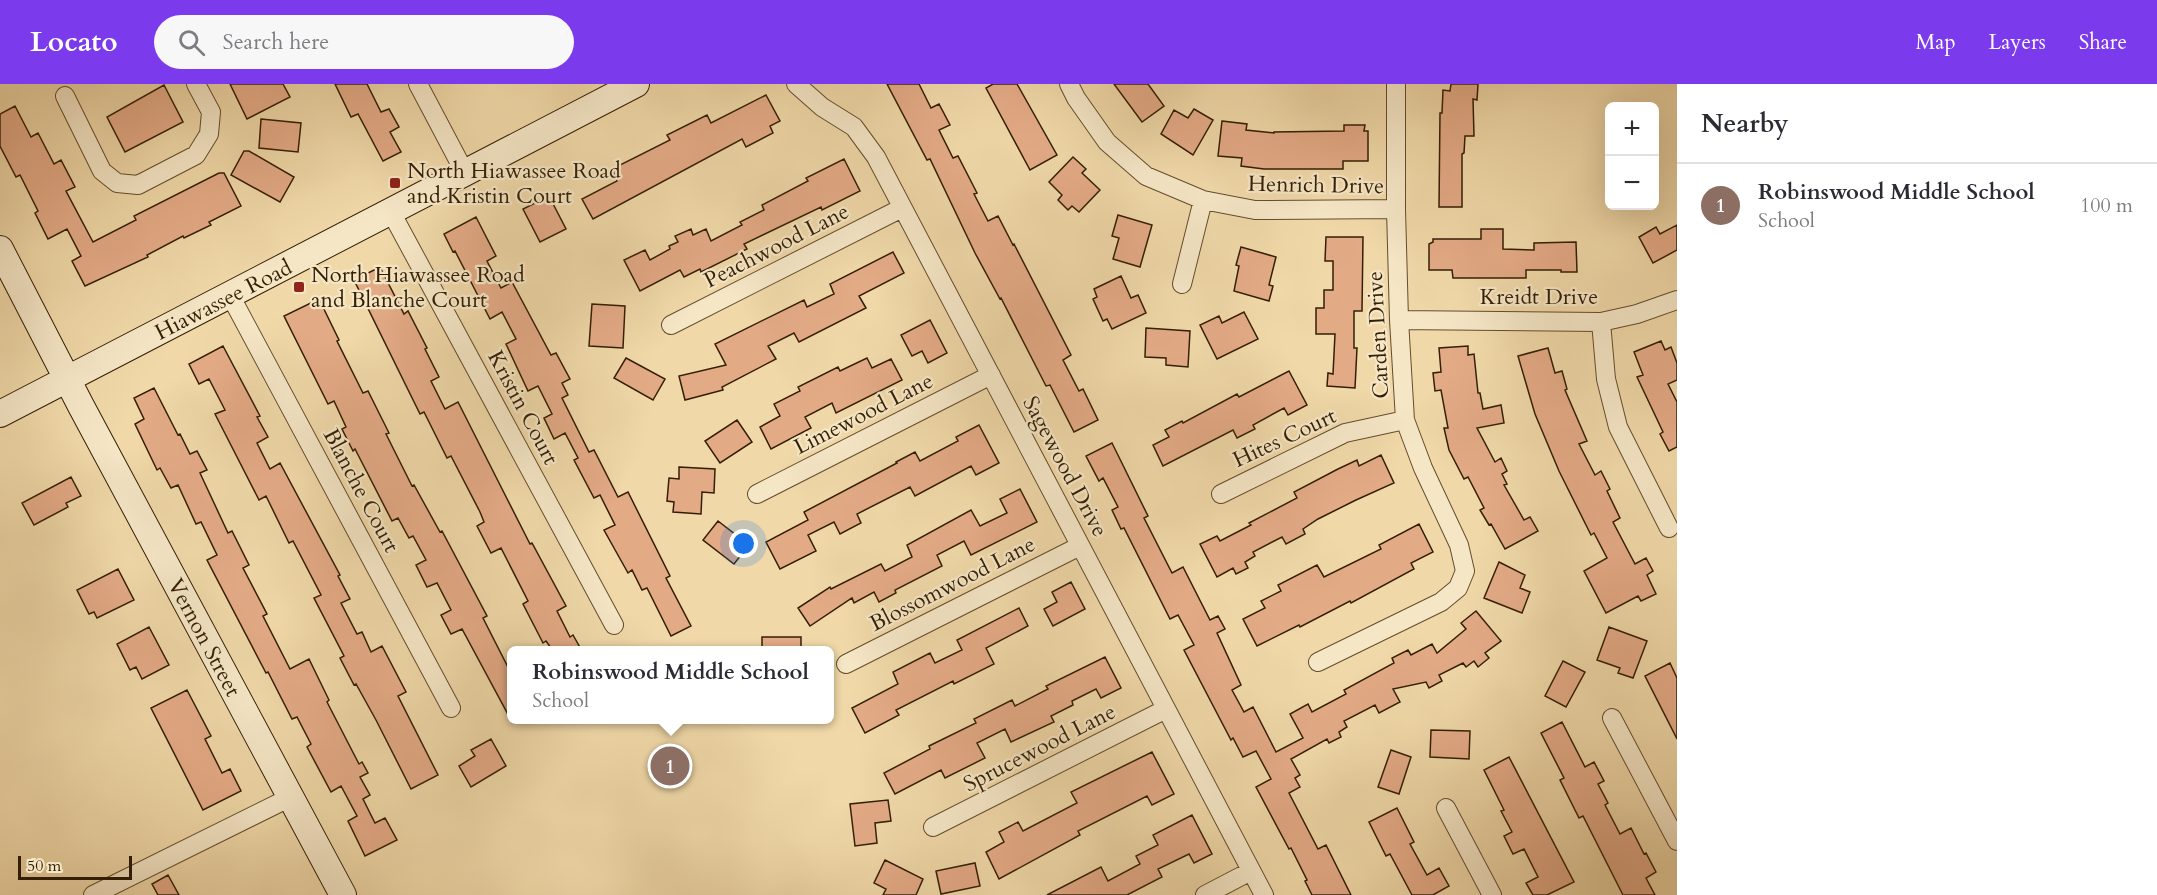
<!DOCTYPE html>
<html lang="en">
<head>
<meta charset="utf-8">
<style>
	body { margin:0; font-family:Cardo,serif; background:#f7f7f7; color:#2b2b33 }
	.controls { position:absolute; right:18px; top:18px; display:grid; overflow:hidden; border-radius:9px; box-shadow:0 6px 24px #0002 }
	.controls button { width:54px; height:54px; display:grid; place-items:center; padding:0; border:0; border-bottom:2px solid #e1e1e2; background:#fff; color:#2b2b33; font:30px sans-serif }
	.scale { position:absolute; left:18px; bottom:15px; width:114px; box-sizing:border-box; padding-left:6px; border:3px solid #341f04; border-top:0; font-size:16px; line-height:21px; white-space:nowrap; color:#341f04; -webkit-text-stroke:4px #f5e6c6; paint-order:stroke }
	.you { position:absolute; left:744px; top:460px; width:21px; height:21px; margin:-15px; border:4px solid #fff; border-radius:50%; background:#1a73e8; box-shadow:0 0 0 9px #1a73e833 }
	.badge { display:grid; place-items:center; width:39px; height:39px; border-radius:50%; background:#7c3aed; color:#fff; font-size:20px; font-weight:700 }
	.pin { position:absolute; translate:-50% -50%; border:3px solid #fff; box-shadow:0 2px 6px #0006 }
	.popup { position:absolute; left:507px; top:562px; width:327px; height:78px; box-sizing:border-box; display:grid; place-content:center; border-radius:9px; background:#fff; filter:drop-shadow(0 2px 4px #0005); font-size:20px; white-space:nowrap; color:#7c7c81 }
	.popup b { font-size:22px; color:#2b2b33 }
	.popup::after { content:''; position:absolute; left:50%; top:100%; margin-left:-12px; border:12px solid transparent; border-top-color:#fff }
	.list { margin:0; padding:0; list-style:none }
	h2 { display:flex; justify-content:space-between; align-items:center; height:78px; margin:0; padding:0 24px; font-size:26px }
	h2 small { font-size:20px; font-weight:400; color:#7c7c81 }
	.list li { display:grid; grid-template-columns:39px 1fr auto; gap:18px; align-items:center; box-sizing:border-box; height:84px; padding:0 24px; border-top:2px solid #e1e1e2 }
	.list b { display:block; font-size:22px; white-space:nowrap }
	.list p { margin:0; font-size:20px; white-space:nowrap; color:#7c7c81 }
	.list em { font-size:20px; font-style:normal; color:#7c7c81 }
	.icon { flex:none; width:33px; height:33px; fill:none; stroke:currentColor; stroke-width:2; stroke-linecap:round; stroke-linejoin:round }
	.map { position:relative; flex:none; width:1677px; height:811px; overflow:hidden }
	header { display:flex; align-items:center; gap:36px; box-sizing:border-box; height:84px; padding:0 30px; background:#7c3aed; color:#fff }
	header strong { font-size:28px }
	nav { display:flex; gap:33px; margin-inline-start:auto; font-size:21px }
	.search { width:420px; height:54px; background:#f7f7f7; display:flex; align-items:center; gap:15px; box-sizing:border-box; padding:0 21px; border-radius:33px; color:#7c7c81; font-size:22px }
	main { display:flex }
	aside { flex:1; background:#fff }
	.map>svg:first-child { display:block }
	.building { fill:#e3aa86; stroke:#341f04; stroke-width:1.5 }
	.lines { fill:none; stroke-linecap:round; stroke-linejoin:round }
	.street-casing { stroke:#634d2d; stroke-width:20 }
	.secondary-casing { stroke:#341f04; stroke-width:28 }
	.street { stroke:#f5e6c6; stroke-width:18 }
	.secondary { stroke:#f5e6c6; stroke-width:26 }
	.poi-dot { fill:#8f2418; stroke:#f5e6c6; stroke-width:2 }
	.labels { text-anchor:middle; stroke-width:4.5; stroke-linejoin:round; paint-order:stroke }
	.poi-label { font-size:22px; fill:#341f04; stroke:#f5e6c6; text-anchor:start }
	.street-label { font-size:22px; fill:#341f04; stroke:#f5e6c6 }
</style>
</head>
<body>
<header>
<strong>Locato</strong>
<div class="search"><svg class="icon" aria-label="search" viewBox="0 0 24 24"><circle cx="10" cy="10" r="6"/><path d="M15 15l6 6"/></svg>Search here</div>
<nav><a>Map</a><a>Layers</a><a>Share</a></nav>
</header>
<main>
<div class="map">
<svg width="1677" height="811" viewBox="0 0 1677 811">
	<rect width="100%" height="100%" fill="#f0d8a8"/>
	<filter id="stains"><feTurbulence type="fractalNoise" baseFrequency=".00333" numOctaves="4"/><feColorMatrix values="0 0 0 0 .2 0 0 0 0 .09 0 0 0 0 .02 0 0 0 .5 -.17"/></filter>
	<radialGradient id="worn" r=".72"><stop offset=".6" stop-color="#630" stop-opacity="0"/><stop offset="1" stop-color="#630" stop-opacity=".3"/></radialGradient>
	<path class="building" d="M230,0H283L290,13L247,35Z
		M335,0H367L381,28L389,25L399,43L390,48L401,68L383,77L358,30L351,33Z
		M887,0H919L931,24L939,20L950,41L939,46L953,74L958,72L977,109L974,110L988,137L998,132L1013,161L1014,160L1071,271L1063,276L1079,307L1083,305L1098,336L1074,348L1050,301L1046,302L1001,214L1000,215L975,169L930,75L927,76Z
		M993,0H1017L1057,71L1030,86L986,4Z
		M1114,0H1148L1164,22L1142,38Z
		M1451,0H1478L1477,16L1473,15L1474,52H1465L1464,69L1462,70V123H1439L1440,29H1442L1443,6L1450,7Z
		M164,1L183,38L125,68L107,33Z
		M766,11L780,37L770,42L773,49L746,63L742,55L593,135L582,115L617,97L612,85L670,56L667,51L707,31L711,39Z
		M15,22L31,53L38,49L54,80L61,76L75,103L66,107L93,158L136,136L134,132L219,89H224L241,122L209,138L211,141L184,154L183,152L147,171L148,173L85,202L72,177L81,172L67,145L48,155L35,129L38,127L20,91L16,93L0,62V30Z
		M1194,25L1213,36L1193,71L1161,50L1174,26L1188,34Z
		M261,35L301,39L298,68L259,64Z
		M1222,37L1247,40L1246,46L1274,49V48L1344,47V41H1365L1364,47H1368V77H1343V85H1264L1241,82L1242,74L1218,72Z
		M244,67H249L294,93L280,118L231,91Z
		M1073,73L1086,85L1082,89L1100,106L1079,128L1072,122L1068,126L1058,116L1062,111L1049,98Z
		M844,75L860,107L822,126L821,123L744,160L747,165L701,188L700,185L684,193L680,186L640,207L624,176L645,166L650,176L670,165L669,162L678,158L675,152L691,145L693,151L706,145L711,157L742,141L740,138L764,126L762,121L808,97L806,94Z
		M549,112L566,145L540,158L523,125Z
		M1118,131L1152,141L1140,183L1113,175L1119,154L1112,152Z
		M476,133L496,172L487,177L501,204L512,198L551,271L556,269L570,295L562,299L568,311L562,314L589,368L594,366L618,413L628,408L670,492L666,494L691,542L671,552L647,504L642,506L632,486L628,489L614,464L604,446L615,441L600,411L594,414L574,376L578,374L565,349L554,355L544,334L552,330L538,302L528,307L506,260L516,255L502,228L490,235L455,167L453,168L444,150Z
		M1677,141V166L1653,179L1639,153L1656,143L1660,150Z
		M1481,145H1503V165L1534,166V159L1576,158L1577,188H1561V186H1526V194H1453L1452,186H1429V160L1433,158V155H1481Z
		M1326,153H1363L1362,227H1354V264H1357L1355,304L1327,302L1328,289L1333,290L1335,250H1316V224H1324V206H1333V177H1325Z
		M1241,163L1276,173L1269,201L1273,202L1269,217L1234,207L1239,182L1236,181Z
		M893,168L904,189L859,212L866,224L799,258L794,249L768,262L776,275L722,303L723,306L685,316L679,292L726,281L715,260L804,216L807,223L834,210L830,200Z
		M380,183L404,230L408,227L427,264L425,265L439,293L431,297L445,325L458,318L530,460L532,459L566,522L557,527L570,553L573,551L582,567H547L551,564L546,557L543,559L523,520L528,517L501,464L491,469L477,442L484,438L480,428L451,372L447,374L424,328L420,330L354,196Z
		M1121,192L1131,214L1138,211L1146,229L1112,245L1107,235L1103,237L1093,215L1097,213L1094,205Z
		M319,215L339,256L337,257L363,309L368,307L389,349L386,350L412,402L414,401L440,448L442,447L487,532L483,534L511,589V636L462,545L451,550L441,531L451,526L437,499L427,503L416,481L426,476L413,452L409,454L398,434L392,437L355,365L353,367L342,345L346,343L334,317L328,320L284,232Z
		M592,220L625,222L623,264L589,262Z
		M1244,228L1258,255L1217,275L1200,241L1219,232L1222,239Z
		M930,236L947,269L928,279L922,267L912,272L901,251Z
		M1146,244L1190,247L1188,283L1166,281V274L1145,273Z
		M1661,257L1665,266L1671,263L1677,279V296L1668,300L1677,318V363L1669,367L1660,350L1663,348L1637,293L1643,291L1634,268Z
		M223,262L260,332L257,333L268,353L257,359L270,385L280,379L340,491L338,492L350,515L341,519L357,550L362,548L371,568L382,562L406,608L398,612L438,691L411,705L376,636L356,600L354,601L340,574L344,572L314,514L321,511L293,457L289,459L266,412L259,416L215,330L225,326L209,295L199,300L189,280Z
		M1468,262V271L1474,270L1478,309H1480L1483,325L1501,321L1504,339L1477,344L1495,378L1501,374L1507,387L1502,390L1507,400L1504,401L1524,436L1530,433L1538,447L1505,465L1491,440L1489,441L1480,426L1484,424L1468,393L1464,395L1449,366L1444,344H1448L1441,306L1435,307L1433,289L1441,288L1439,264Z
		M1548,264L1555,289L1562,287L1567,305L1565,306L1587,357L1579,360L1595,391L1601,387L1610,405L1607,407L1620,434L1613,438L1635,480L1646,474L1653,487L1647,491L1656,510L1641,517L1638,512L1606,529L1584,487L1607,474L1594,449L1591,451L1559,387L1535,330L1518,272Z
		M626,274L665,295L653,316L614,294Z
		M867,274L872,284L891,275L902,296L836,329L832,319L805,333L811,344L771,365L760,343L780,332L774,320L800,307L798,303L838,283L840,287Z
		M1289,287L1307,321L1288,331L1284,324L1253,341L1255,345L1237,354L1233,346L1163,382L1153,361L1169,353L1165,346L1182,337L1183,339L1237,310L1239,313Z
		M154,304L178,351L180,350L190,370L197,367L207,386L200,389L228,449L232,447L249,481L243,484L267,530L263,532L290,585L309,575L329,616L327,618L359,680L362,678L368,689L360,693L370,711L363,715L375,739L385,734L397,756L365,772L348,737L357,732L341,702L331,708L307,663L311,660L297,633L292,635L268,588L266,589L207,476L217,471L201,438L196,440L178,401L171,404L160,384L157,386L135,340L144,335L134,314Z
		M737,336L752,358L720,379L705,357Z
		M979,341L999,379L976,391L971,382L915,412L910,403L857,430L861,439L840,450L834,438L808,451L816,467L780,485L766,458L808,436L804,428L897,379L896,378L915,368L920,377L958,357L956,353Z
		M1112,359L1148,432L1144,434L1172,489L1183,483L1210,536L1218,532L1225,545L1217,549L1241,601L1232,606L1244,628L1253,623L1276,668L1303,654L1290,630L1308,620L1312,628L1346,610L1344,606L1394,579L1392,574L1408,566L1411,571L1432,560L1437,569L1466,545L1461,539L1476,527L1501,557L1485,569L1489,574L1478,583L1474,577L1466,583L1463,579L1439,591L1442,597L1429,604L1426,598L1393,605L1400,618L1379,629L1375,621L1344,637L1347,643L1339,648L1341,653L1329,659L1327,655L1291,675L1300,691L1295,694L1300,703L1289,709L1318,765L1326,761L1351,811H1312L1305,797L1307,796L1291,764L1289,765L1256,703L1271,695L1256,667L1243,673L1233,654L1231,656L1184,566L1194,561L1178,531L1170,535L1124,444L1121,445L1112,426L1118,423L1103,394L1099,397L1086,372Z
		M1381,371L1394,399L1356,416L1318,435L1303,445L1305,450L1286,460L1282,453L1253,468L1255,472L1245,478L1248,484L1236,490L1233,484L1217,493L1200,460L1217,452L1220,457L1251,441L1249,439L1297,414L1294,408L1338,385L1357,376L1359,382Z
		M679,383L715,385L714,409L702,408L701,430L673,428L674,418L667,417L669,394L679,395Z
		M71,393L81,412L66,419L68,423L34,441L22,419Z
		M1020,405L1037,438L971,471L964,457L937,471L942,482L895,506L896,509L879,518L874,508L854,519L852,514L810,542L798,524L830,503L831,505L881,480L885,487L912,473L907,461L971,426L980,442L1007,429L1000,415Z
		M718,437L749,461L734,480L703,456Z
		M1419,440L1433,468L1411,479L1414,485L1351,519L1350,517L1300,543L1299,541L1257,562L1243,535L1265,524L1261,517L1281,507L1278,501L1317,481L1324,493L1381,465L1379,461Z
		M1499,478L1525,491L1520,504L1530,508L1522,529L1484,514Z
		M118,485L134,516L97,534L94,528L89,530L77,506Z
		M1071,498L1085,525L1053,542L1044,525L1057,518L1052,508Z
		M1019,524L1028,542L986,564L994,580L954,600L953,597L896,626L899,631L865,649L852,624L898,600L893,588L930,569L935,579L962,566L957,556Z
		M149,543L169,581L142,595L136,583L130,586L117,560Z
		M1609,543L1647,557L1633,594L1618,589L1620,584L1597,576Z
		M762,553H801V567H762Z
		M1105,573L1121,604L1101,614L1096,605L1072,617L1073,621L1051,632L1054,638L1011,658L1005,645L977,659L985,674L945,694L941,686L895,710L884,689L930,665L929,662L976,639L974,635L1012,616L1015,622L1048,605L1046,602Z
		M1563,577L1585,588L1566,623L1545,612Z
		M1670,579L1677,594V655L1645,592Z
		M187,606L211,652L205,655L222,689L230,685L241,707L203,726L151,624Z
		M1562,638L1585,683L1594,678L1604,697L1598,700L1608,719L1605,721L1620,750L1631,744L1644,770L1646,769L1656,788L1646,794L1655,811H1623L1583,732L1579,734L1560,696L1564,694L1541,649Z
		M1431,646L1470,647L1469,675L1430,673Z
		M491,655L506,682L471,703L459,682L475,672L471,666Z
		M1391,666L1411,673L1399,710L1378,703Z
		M1152,668L1174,710L1152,721L1147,712L1078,747L1080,751L999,795L986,768L1004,758L999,748L1018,738L1023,747L1077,719L1071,708Z
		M1509,673L1574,798L1547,811H1533L1526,799L1538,793L1524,765L1513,770L1504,752L1512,748L1501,727L1504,726L1484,686Z
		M888,716L891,737L875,739L877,759L855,762L850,720Z
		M1397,724L1414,758L1410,760L1427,791L1439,784L1449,802L1433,811H1412L1390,770L1386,772L1369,738Z
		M1192,731L1212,770L1194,779L1189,770L1158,785L1162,793L1127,811H1047L1101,783L1108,797L1140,780L1136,772L1158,761L1153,751Z
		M885,776L923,795L916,811H883L886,805L874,799Z
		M975,779L980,802L941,810L936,787Z
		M168,791L179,811H158L152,800Z"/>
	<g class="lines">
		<g class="street-casing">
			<path id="street" d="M418,0L465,89
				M796,0L822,23L854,43L876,73L1264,811
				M1069,0L1076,14L1107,58L1146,92L1203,116L1255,126L1396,125
				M65,12L102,87L117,99L138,101L196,71L209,50L211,28L196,0
				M391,128L614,541
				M1182,200L1203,116
				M230,211L451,624
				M1399,236L1601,238L1637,230L1677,216
				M1601,238L1606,295L1618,343L1669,444
				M671,241L902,124
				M757,410L991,291
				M1221,410L1345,349L1405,336
				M1318,578L1441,518L1458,504L1465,487L1459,461L1423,384L1405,336L1399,236L1396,125V0
				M846,580L1080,462
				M1612,634L1677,757
				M1446,724L1492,811
				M933,743L1166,625
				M93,811L291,713
				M1205,811L1251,787"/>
		</g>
		<g class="secondary-casing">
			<path id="secondary" d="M0,165L81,322L343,811
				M0,330L636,0"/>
		</g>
		<use href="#street" class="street"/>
		<use href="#secondary" class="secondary"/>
	</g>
	<g class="poi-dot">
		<rect x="389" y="93" width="12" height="12" rx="3"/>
		<rect x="293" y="197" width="12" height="12" rx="3"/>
	</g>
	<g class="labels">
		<g class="poi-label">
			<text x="407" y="94">North Hiawassee Road<tspan x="407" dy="25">and Kristin Court</tspan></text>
			<text x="311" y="198">North Hiawassee Road<tspan x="311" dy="25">and Blanche Court</tspan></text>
		</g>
		<g class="street-label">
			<text transform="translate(1316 100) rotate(1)" y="8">Henrich Drive</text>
			<text transform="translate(776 161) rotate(-27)" y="8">Peachwood Lane</text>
			<text x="1539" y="220">Kreidt Drive</text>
			<text transform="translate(223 215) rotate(-27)" y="8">Hiawassee Road</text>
			<text transform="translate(1377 251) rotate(-93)" y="8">Carden Drive</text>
			<text transform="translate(524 323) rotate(62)" y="8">Kristin Court</text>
			<text transform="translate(863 329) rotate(-27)" y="8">Limewood Lane</text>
			<text transform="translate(1284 353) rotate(-25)" y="8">Hites Court</text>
			<text transform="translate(1066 382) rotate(62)" y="8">Sagewood Drive</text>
			<text transform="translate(362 406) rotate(62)" y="8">Blanche Court</text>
			<text transform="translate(952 499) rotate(-27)" y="8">Blossomwood Lane</text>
			<text transform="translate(205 553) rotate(62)" y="8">Vernon Street</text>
			<text transform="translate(1039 663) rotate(-27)" y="8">Sprucewood Lane</text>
		</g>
	</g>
	<rect width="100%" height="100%" filter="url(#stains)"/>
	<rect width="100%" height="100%" fill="url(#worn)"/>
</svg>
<div class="controls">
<button>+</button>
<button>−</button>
</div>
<div class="scale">50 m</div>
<div class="you"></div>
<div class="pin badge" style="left:670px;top:682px;background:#8d6e63">1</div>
<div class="popup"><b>Robinswood Middle School</b>School</div>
</div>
<aside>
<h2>Nearby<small></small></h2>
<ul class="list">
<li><span class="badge" style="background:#8d6e63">1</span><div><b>Robinswood Middle School</b><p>School</p></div><em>100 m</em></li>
</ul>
</aside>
</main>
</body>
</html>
